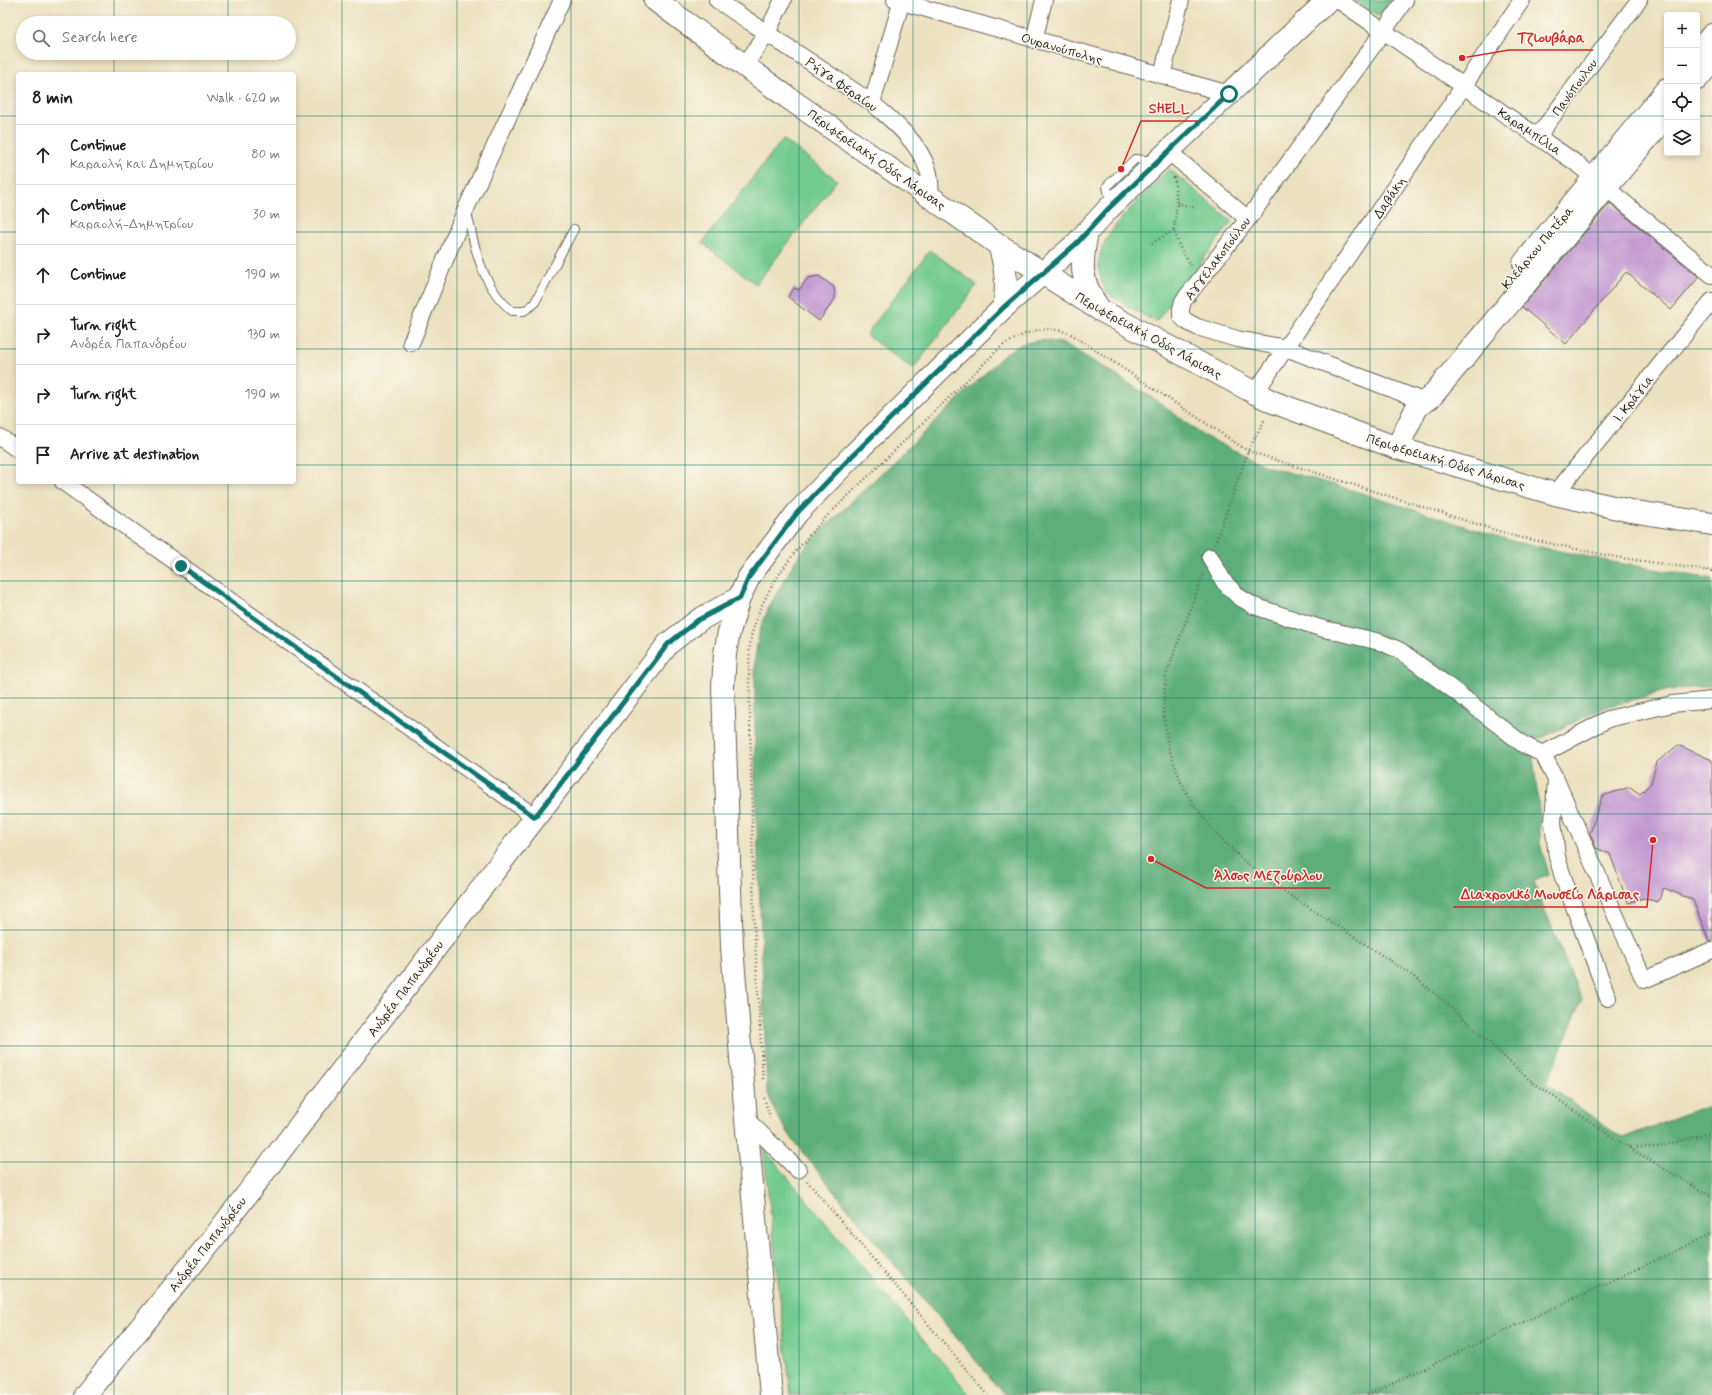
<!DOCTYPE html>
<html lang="en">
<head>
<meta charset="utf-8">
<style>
	body { margin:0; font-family:Mynerve,sans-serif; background:#f6f6f6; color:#202124 }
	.controls { position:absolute; right:12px; top:12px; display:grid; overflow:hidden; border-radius:4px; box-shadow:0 2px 6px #0003 }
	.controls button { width:36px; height:36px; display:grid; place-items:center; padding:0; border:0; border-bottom:1px solid #e0e0e0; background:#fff; color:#202124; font:20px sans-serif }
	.stop { position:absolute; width:12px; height:12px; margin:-9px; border:3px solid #0f766e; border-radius:50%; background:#fff }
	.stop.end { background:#0f766e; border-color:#fff; box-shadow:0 1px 4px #0008 }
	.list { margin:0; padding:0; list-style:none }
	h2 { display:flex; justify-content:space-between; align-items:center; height:52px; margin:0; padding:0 16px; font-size:17px }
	h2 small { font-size:13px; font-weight:400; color:#757577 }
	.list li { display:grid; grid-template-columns:26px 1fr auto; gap:12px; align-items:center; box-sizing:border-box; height:60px; padding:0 16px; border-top:1px solid #e0e0e0 }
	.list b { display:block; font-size:15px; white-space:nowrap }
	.list p { margin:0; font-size:13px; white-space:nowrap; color:#757577 }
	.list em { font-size:13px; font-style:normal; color:#757577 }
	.icon { flex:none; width:22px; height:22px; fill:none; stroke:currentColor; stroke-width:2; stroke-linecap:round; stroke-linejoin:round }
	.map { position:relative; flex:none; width:1712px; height:1395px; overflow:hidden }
	.search { position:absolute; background:#fff; box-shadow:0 2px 6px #0003; left:16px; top:16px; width:280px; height:44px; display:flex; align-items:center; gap:10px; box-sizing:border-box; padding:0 14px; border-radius:22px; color:#757577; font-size:15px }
	.panel { position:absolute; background:#fff; box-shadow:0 2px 6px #0003; left:16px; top:72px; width:280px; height:412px; border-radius:4px }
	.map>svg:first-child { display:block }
	.green { fill:#72ca90; stroke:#477356 }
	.forest { fill:#5dae7a; stroke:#3c654b }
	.building { fill:#bd91cf }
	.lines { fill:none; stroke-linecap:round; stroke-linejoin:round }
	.lane-casing { stroke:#646155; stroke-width:10 }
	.street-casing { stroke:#646155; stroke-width:18 }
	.secondary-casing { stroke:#646155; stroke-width:24 }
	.highway-casing { stroke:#646155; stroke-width:24 }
	.path { stroke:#646155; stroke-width:2.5; stroke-dasharray:1 3; stroke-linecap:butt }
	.lane { stroke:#fff; stroke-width:8 }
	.street { stroke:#fff; stroke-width:16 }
	.secondary { stroke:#fff; stroke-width:22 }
	.highway { stroke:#fff; stroke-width:22 }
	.route { stroke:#0f766e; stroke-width:5 }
	.grid { fill:none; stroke:#0f766e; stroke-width:1; stroke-opacity:0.55 }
	.labels { text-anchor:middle; stroke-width:3; stroke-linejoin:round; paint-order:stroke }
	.street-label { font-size:13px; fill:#1c1c1c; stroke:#fbf7ec }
	.leader { fill:none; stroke:#d62828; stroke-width:1.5 }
	.callout-dot { fill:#d62828; stroke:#fbf7ec; stroke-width:1.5 }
	.callout-label { font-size:14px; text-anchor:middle; font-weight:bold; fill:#d62828; stroke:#fbf7ec; stroke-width:3; stroke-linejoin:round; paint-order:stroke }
</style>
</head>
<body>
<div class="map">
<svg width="1712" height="1395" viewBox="0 0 1712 1395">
	<rect width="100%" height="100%" fill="#fbf7ec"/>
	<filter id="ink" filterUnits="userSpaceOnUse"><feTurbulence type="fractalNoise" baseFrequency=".025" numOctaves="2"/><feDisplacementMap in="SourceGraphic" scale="8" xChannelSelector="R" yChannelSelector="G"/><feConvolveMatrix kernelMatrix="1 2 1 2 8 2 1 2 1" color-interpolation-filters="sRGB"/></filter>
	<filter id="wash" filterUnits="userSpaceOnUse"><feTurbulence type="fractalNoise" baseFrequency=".012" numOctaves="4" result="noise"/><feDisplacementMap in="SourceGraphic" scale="16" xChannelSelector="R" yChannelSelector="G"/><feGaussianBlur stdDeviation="0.9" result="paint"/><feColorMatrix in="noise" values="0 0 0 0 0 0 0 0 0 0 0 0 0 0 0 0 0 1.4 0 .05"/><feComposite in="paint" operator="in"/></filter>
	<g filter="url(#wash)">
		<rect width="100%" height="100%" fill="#ebe1be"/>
		<path class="green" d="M1354,0H1390L1379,16Z
			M783,139L837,180L756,284L702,243Z
			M1169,169L1232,221L1156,322C1148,317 1111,298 1107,292C1099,282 1097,263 1101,251C1110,224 1149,190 1169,169Z
			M930,250L977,285L913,369L866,335Z
			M763,1148L970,1395H791Z"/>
		<path class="forest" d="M1041,340L1061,343L1070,347L1159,402L1202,435L1266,466L1339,486L1515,542L1613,562L1712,579V686L1669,690L1606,707L1539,739L1532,745L1540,819V844L1549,874L1533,881L1582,1000L1546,1084L1622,1138L1712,1105V1395H1005L882,1250L795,1143L776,1114L767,1091L755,776V657L760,629L769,607L798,556L815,537L1005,354L1021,344Z"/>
		<g id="blocks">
			<path class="building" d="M1610,203L1699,277L1671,310L1626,272L1566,344L1522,307Z
				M819,276L834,287L835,299L819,321L788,297L794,288L799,290L808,278Z
				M1678,745L1712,760V941H1709L1693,900L1664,888L1658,902L1643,898L1628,903L1610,854L1596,848L1590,833L1602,796L1630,787L1640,794L1651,783L1657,762Z"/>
		</g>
	</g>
	<g filter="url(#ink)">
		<use href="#blocks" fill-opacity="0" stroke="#646155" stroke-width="1"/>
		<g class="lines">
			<g class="lane-casing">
				<path id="lane" d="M1109,196L1107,186L1135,159L1146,160
					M466,212C470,220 471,231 473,239C480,267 489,292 512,311H524L534,304L574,229"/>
			</g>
			<g class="street-casing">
				<path id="street" d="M717,0L872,103C893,121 919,142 928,170C931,178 930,189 931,197
					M895,0L1229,94
					M1338,0L1576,163L1712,275
					M1405,0L1383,32L1248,219L1183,301L1181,309V316L1186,321L1197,327L1237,339L1286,348L1415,398
					M1034,40L1044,0
					M745,65L767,33L783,0
					M1162,75L1181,0
					M872,103L902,0
					M1538,136L1639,0
					M1168,151L1248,219
					M411,343L465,211L562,0
					M1255,393L1522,0
					M0,437L18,450
					M63,482L535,817
					M1555,494L1712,301
					M1210,557L1224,582L1239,597L1254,606L1320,628L1380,642L1399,650L1452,689L1524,745L1543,754L1556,780L1553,822L1557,857L1563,877L1608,998
					M1543,754L1608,719L1672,704L1712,700
					M1556,780L1644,980L1712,950
					M746,1119L798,1170"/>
			</g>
			<g class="secondary-casing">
				<path id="secondary" d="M1697,53L1712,35
					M1697,79L1712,61
					M1524,263L1667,89
					M1397,448L1417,407L1431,397L1667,115
					M85,1395L212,1240L668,644L699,620L739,598
					M771,1395L746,1119L732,947L723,687L725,654L729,632L739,598L749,577L797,513L852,456L1004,307L1077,243L1109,208L1158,161L1328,0"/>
			</g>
			<g class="highway-casing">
				<path id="highway" d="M655,0L787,97L999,245L1100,310L1255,393L1273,402L1397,448L1555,494L1631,511L1712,524
					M1087,232C1081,262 1079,281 1098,307
					M999,245C1006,266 1008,285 1004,307"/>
			</g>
			<path class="path" d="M1174,177L1177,203L1174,230L1179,246L1191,266
				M1177,203L1196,208
				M1152,243L1174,230
				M1215,544L1248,451L1265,419
				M1203,575L1166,675L1163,711L1168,746L1181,782L1191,801L1217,835L1241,858L1270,882L1409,973L1452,1008L1528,1079L1628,1147L1712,1197
				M763,1079L754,923L749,665C750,658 749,650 750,643C758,597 790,556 821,522L1002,346C1027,332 1042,323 1071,334L1248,451L1514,536L1615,557L1712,571
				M764,1098L771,1120
				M1629,1147H1658L1712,1132
				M807,1181L988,1395
				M1367,1395L1712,1234"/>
			<use href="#lane" class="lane"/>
			<use href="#street" class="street"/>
			<use href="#secondary" class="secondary"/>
			<use href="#highway" class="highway"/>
		</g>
	</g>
	<g class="lines" filter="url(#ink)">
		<path class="route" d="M181,566L535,817L668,644L698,620L740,598L749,577L797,513L852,456L1004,307L1077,243L1109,208L1229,94"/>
	</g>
	<path class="grid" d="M114,0V23M228,0V23M342,0V1395M457,0V1395M571,0V1395M685,0V1395M799,0V1395M913,0V1395M1027,0V1395M1141,0V1395M1255,0V1395M1370,0V1395M1484,0V1395M1598,0V1395M114,53V74M228,53V74M0,116H18M294,116H1667M1697,116H1712M0,232H18M294,232H1712M0,349H18M294,349H1712M0,465H18M294,465H1712M114,482V1395M228,482V1395M0,581H1712M0,698H1712M0,814H1712M0,930H1712M0,1046H1712M0,1162H1712M0,1279H1712"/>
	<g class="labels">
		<g class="street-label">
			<text transform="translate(1062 48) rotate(16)" y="5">Ουρανούπολης</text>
			<text transform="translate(842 84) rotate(35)" y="5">Ρήγα Φεραίου</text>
			<text transform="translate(1574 87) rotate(-54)" y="5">Πανόπουλου</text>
			<text transform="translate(1530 131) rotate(34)" y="5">Καραμπίλια</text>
			<text transform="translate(877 159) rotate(35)" y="5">Περιφερειακή Οδός Λάρισας</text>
			<text transform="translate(1389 197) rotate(-56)" y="5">Δαβάκη</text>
			<text transform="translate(1537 247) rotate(-50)" y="5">Κλεάρχου Πατέρα</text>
			<text transform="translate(1217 258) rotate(-53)" y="5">Αγγελακοπούλου</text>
			<text transform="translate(1149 335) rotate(29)" y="5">Περιφερειακή Οδός Λάρισας</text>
			<text transform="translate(1633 398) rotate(-51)" y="5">Ι. Κράγια</text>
			<text transform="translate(1446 461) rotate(17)" y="5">Περιφερειακή Οδός Λάρισας</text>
			<text transform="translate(405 988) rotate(-53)" y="5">Ανδρέα Παπανδρέου</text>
			<text transform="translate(207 1244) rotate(-52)" y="5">Ανδρέα Παπανδρέου</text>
		</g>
	</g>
	<path class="leader" d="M1462 58L1509 50H1593M1121 169L1141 121H1198M1151 859L1206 888H1330M1653 840L1647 907H1453"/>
	<g class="callout-dot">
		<circle cx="1462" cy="58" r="4"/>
		<circle cx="1121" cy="169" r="4"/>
		<circle cx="1151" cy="859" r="4"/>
		<circle cx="1653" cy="840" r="4"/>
	</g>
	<g class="callout-label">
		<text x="1551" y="42">Τζιουβάρα</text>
		<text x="1169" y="113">SHELL</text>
		<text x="1268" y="880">Άλσος Μεζούρλου</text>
		<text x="1550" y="899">Διαχρονικό Μουσείο Λάρισας</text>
	</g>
</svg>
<div class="controls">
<button>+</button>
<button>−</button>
<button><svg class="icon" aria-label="locate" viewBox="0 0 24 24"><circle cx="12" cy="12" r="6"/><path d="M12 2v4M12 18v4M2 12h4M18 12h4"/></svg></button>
<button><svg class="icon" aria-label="layers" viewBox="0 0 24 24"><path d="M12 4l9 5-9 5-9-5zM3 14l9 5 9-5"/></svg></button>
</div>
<div class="stop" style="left:1229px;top:94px"></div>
<div class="stop end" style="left:181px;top:566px"></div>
<div class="search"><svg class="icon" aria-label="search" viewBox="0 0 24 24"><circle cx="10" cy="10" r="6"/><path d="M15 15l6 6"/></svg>Search here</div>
<section class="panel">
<h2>8 min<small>Walk · 620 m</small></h2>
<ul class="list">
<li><svg class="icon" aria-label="ahead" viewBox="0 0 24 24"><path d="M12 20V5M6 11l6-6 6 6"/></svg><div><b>Continue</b><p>Καραολή και Δημητρίου</p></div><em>80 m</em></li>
<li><svg class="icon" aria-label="ahead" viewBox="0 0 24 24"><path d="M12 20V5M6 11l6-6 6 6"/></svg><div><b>Continue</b><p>Καραολή-Δημητρίου</p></div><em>30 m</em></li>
<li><svg class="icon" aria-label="ahead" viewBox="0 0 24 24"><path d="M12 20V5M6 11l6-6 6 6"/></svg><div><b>Continue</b></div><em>190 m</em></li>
<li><svg class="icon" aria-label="right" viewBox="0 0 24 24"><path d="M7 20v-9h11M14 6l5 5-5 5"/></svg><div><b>Turn right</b><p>Ανδρέα Παπανδρέου</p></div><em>130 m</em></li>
<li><svg class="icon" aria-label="right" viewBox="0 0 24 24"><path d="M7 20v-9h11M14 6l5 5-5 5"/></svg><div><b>Turn right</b></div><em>190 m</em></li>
<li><svg class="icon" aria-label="arrive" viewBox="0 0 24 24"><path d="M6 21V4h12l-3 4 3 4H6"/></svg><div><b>Arrive at destination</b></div></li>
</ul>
</section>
</div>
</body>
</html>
